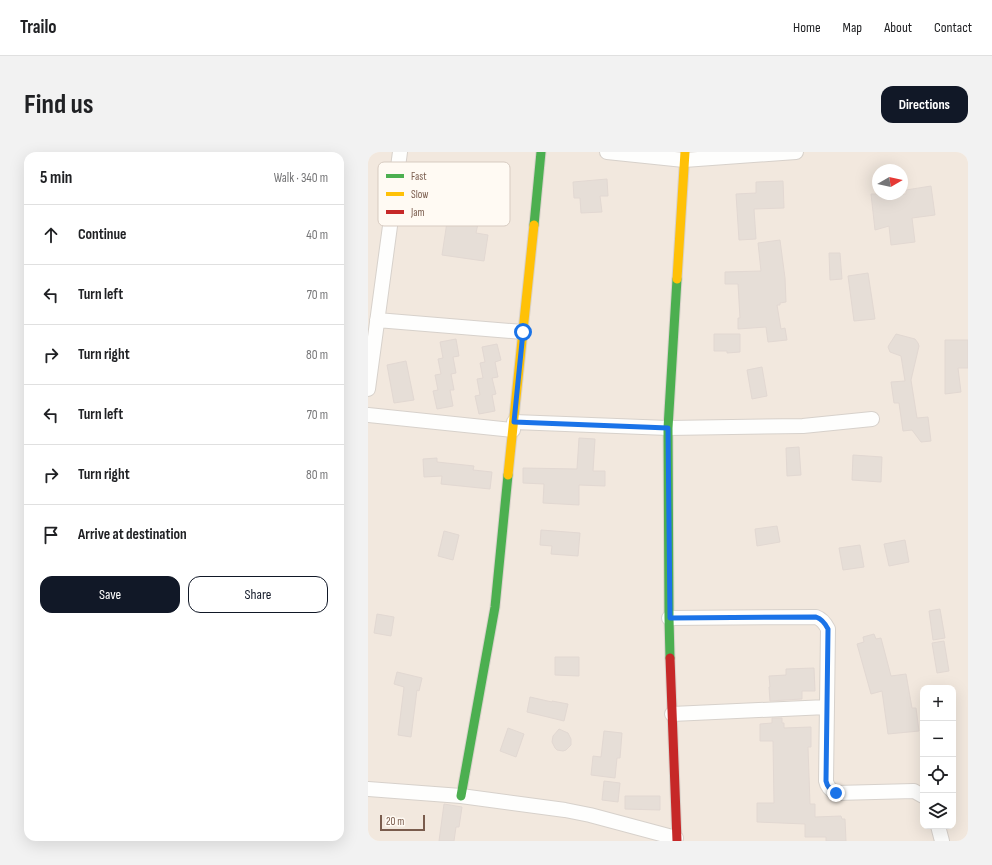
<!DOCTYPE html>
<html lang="en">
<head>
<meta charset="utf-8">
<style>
	body { margin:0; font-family:"Sofia Sans Condensed",sans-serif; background:#f2f2f2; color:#202124 }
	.controls { position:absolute; right:12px; bottom:12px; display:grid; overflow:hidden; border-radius:8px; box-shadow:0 4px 16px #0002 }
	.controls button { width:36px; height:36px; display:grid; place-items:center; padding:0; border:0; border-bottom:1px solid #e0e0e0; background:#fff; color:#202124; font:20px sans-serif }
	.compass { position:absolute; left:504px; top:12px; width:36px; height:36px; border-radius:50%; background:#fff; box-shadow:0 4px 16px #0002; rotate:81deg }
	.scale { position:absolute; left:12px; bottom:10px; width:45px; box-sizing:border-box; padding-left:4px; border:2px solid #7a5c4d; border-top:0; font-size:11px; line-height:14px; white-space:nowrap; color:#7a5c4d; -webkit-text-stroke:3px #fffaf3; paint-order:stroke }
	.stop { position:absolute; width:12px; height:12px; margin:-9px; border:3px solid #1a73e8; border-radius:50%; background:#fff }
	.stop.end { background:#1a73e8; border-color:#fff; box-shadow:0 1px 4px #0008 }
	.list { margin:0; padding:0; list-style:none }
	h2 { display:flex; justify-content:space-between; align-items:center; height:52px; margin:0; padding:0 16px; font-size:17px }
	h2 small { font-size:13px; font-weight:400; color:#757577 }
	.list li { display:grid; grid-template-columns:26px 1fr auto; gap:12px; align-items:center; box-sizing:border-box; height:60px; padding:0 16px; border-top:1px solid #e0e0e0 }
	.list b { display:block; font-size:15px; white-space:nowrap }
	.list em { font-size:13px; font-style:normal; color:#757577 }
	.actions { display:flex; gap:8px; padding:12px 16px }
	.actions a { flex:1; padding:9px 0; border:1px solid #111827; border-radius:12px; text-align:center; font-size:14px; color:#111827 }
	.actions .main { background:#111827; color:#fff }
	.icon { flex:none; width:22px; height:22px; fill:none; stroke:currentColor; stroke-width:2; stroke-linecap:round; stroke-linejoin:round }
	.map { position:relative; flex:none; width:600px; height:689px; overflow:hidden; border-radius:12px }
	header { display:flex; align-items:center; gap:24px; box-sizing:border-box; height:56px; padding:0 20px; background:#fff; border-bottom:1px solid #e0e0e0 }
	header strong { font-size:19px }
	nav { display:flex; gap:22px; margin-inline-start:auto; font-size:14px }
	.intro { display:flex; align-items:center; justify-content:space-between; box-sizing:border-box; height:96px; padding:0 24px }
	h1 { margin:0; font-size:28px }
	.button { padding:10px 18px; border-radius:12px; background:#111827; color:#fff; font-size:14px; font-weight:700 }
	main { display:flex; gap:24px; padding:0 24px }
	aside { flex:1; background:#fff; border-radius:12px; box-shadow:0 4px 16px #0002 }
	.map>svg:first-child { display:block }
	.residential { fill:#f2e8de; fill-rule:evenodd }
	.building { fill:#e6ded7; stroke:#e2d8d2 }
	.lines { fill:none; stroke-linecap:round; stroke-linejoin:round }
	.street-casing { stroke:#d7d1cb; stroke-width:16 }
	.fast-casing { stroke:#d9d2cb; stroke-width:11 }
	.slow-casing { stroke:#d9d2cb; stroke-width:11 }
	.jam-casing { stroke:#d9d2cb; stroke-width:11 }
	.street { stroke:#fefefd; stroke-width:14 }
	.fast { stroke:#4caf50; stroke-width:9 }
	.slow { stroke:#ffc107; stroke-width:9 }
	.jam { stroke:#c62828; stroke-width:9 }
	.route { stroke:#1a73e8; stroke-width:5 }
	.key { fill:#fffaf3; stroke:#d7cbc1; stroke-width:1 }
	.key-label { font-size:11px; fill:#7a5c4d }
</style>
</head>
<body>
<header>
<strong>Trailo</strong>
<nav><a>Home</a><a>Map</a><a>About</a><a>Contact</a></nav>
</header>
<div class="intro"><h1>Find us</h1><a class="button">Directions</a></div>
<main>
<aside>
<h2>5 min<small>Walk · 340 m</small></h2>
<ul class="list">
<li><svg class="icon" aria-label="ahead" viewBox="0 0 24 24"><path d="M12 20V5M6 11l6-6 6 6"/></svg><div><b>Continue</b></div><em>40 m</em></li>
<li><svg class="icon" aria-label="left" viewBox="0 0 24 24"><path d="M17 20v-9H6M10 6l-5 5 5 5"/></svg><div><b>Turn left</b></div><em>70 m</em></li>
<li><svg class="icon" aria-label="right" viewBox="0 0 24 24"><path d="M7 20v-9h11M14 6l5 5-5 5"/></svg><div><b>Turn right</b></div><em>80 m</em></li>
<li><svg class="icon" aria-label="left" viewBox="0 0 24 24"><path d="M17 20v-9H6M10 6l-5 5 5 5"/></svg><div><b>Turn left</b></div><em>70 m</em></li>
<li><svg class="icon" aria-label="right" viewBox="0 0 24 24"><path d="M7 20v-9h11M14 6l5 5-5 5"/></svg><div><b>Turn right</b></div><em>80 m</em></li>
<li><svg class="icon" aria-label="arrive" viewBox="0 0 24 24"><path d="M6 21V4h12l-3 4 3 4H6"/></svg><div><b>Arrive at destination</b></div></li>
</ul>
<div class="actions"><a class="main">Save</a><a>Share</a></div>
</aside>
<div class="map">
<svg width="600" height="689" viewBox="0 0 600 689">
	<rect width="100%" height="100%" fill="#f9f5f0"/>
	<path class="residential" d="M0,0H600V689H0ZM510,18H534V42H510ZM555,536H585V674H555Z"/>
	<path class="building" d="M239,27L240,44H232L234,60L213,61L212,46H206L205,30Z
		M415,29L416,56L386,57L388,87L371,88L368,42L388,41V30Z
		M563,34L567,63L544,66L547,90L523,93L521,74L507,78L503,42H538V38Z
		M70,52L87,56L85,62L111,67L108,81L120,83L116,109L74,103L79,70L67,67Z
		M412,88L417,126L418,150L412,151V153H409L413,177L417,176L419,188L400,190L398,175L370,177V166H372L370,132H357V120L393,119L390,91Z
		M461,101H472L474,127L462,128Z
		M500,121L507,167L486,169L480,124Z
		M346,182H372V200L359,201V199H346Z
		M528,182L547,187L550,191L551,194L543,228L549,266L560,265L563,289L553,290L544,278L535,279L531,251H526L523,230L537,229L533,204L522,200L520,195L521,193Z
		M88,187L91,204L85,205L88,221L83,222L86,238H82L85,254L69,257L65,239L70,238L67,223L73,222L70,207L75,206L72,190Z
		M577,188H600V216H590L593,240L577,242Z
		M129,192L133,208L127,210L130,225L124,226L128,242L124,243L127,259L111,262L107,244L112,243L109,227L115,226L112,211L117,210L114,195Z
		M38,209L46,248L26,251L19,213Z
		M394,215L399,244L384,247L379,218Z
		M211,286L227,287L225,319H237V334L211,333V353L175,351L176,332L155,331V316L209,317Z
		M431,295L433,323L419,324L418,296Z
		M485,303L514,305L513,330L484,328Z
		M69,306V310L106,314L105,318L124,320L122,337L73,332L74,324L56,325L55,307Z
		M409,374L412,390L389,394L387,377Z
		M173,378L212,381L210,404L183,402L184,394L172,393Z
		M76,379L91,383L85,408L70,404Z
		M537,388L541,410L521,414L516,392Z
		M492,393L496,415L475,418L471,396Z
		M572,457L577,486L565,488L561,459Z
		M9,462L26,465L23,484L6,481Z
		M506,482L508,487L513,486L523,524L538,522L544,556H548L551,579L520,582L514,539L503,542L489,492L496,490L495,485Z
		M576,489L581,519L569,521L564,491Z
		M187,505H211V524L187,523Z
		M446,516L447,539H434V547L402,549L401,535H402L401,524L418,523V517Z
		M29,520L54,526L51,539L49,538L43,585L30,583L36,535L26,532Z
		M162,545L184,550V549L200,552L196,569L159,560Z
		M404,566H414V571H416V576L443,575V595H440L442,652H447V665L473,664L474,667H477L478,689H458V685H437V672L389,670V651H406L405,589H392V572L404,571Z
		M140,576L156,582L148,605L132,599Z
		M191,577L200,581L203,587V593L198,598L195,599L189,598L187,596L184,590L185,584Z
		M236,579L254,581L252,606H249L247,626L223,623L225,604L233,605Z
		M236,629L252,631L250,650L234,648Z
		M257,644H292V658L257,657Z
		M76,652L94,655L91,675H88L86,689H71Z"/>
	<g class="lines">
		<g class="street-casing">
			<path id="street" d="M239,0L316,8L428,0
				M9,168L155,180
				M0,237L32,0
				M0,263L145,278
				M146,270L300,276L435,274L504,267
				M301,466L448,465C454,467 457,471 460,477L458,629C459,634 462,638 468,641L546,639L555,644
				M304,562L459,555
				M0,637L93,644L197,658L222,663L308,686
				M570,674L574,689"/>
		</g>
		<g class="fast-casing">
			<path id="fast" d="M166,73L173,0
				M302,506L301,466L300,276L309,127
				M93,644L127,455L140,323"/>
		</g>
		<g class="slow-casing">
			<path id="slow" d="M309,127L317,0
				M140,323L166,73"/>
		</g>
		<g class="jam-casing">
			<path id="jam" d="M302,506L309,689"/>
		</g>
		<use href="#street" class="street"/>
		<use href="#fast" class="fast"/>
		<use href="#slow" class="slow"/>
		<use href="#jam" class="jam"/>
	</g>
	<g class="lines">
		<path class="route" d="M155,180L146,270L300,276L302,466L448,465C454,467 457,471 460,477L458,629C459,634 462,638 468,641"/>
	</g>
	<rect x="10" y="10" width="132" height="64" rx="6" class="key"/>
	<rect x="18" y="22" width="18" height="4" fill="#4caf50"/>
	<rect x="18" y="40" width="18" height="4" fill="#ffc107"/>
	<rect x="18" y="58" width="18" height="4" fill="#c62828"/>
	<g class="key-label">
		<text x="43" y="28">Fast</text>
		<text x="43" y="46">Slow</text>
		<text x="43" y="64">Jam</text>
	</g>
</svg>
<div class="controls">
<button>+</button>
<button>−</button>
<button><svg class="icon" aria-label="locate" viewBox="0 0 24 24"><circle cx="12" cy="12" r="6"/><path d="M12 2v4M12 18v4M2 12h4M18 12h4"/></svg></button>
<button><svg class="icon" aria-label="layers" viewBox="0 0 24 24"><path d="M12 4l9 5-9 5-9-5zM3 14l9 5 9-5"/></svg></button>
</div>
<svg class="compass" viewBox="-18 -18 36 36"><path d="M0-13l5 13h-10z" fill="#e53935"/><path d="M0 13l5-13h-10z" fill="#757577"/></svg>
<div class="scale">20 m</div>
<div class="stop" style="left:155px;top:180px"></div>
<div class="stop end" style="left:468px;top:641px"></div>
</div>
</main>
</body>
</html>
